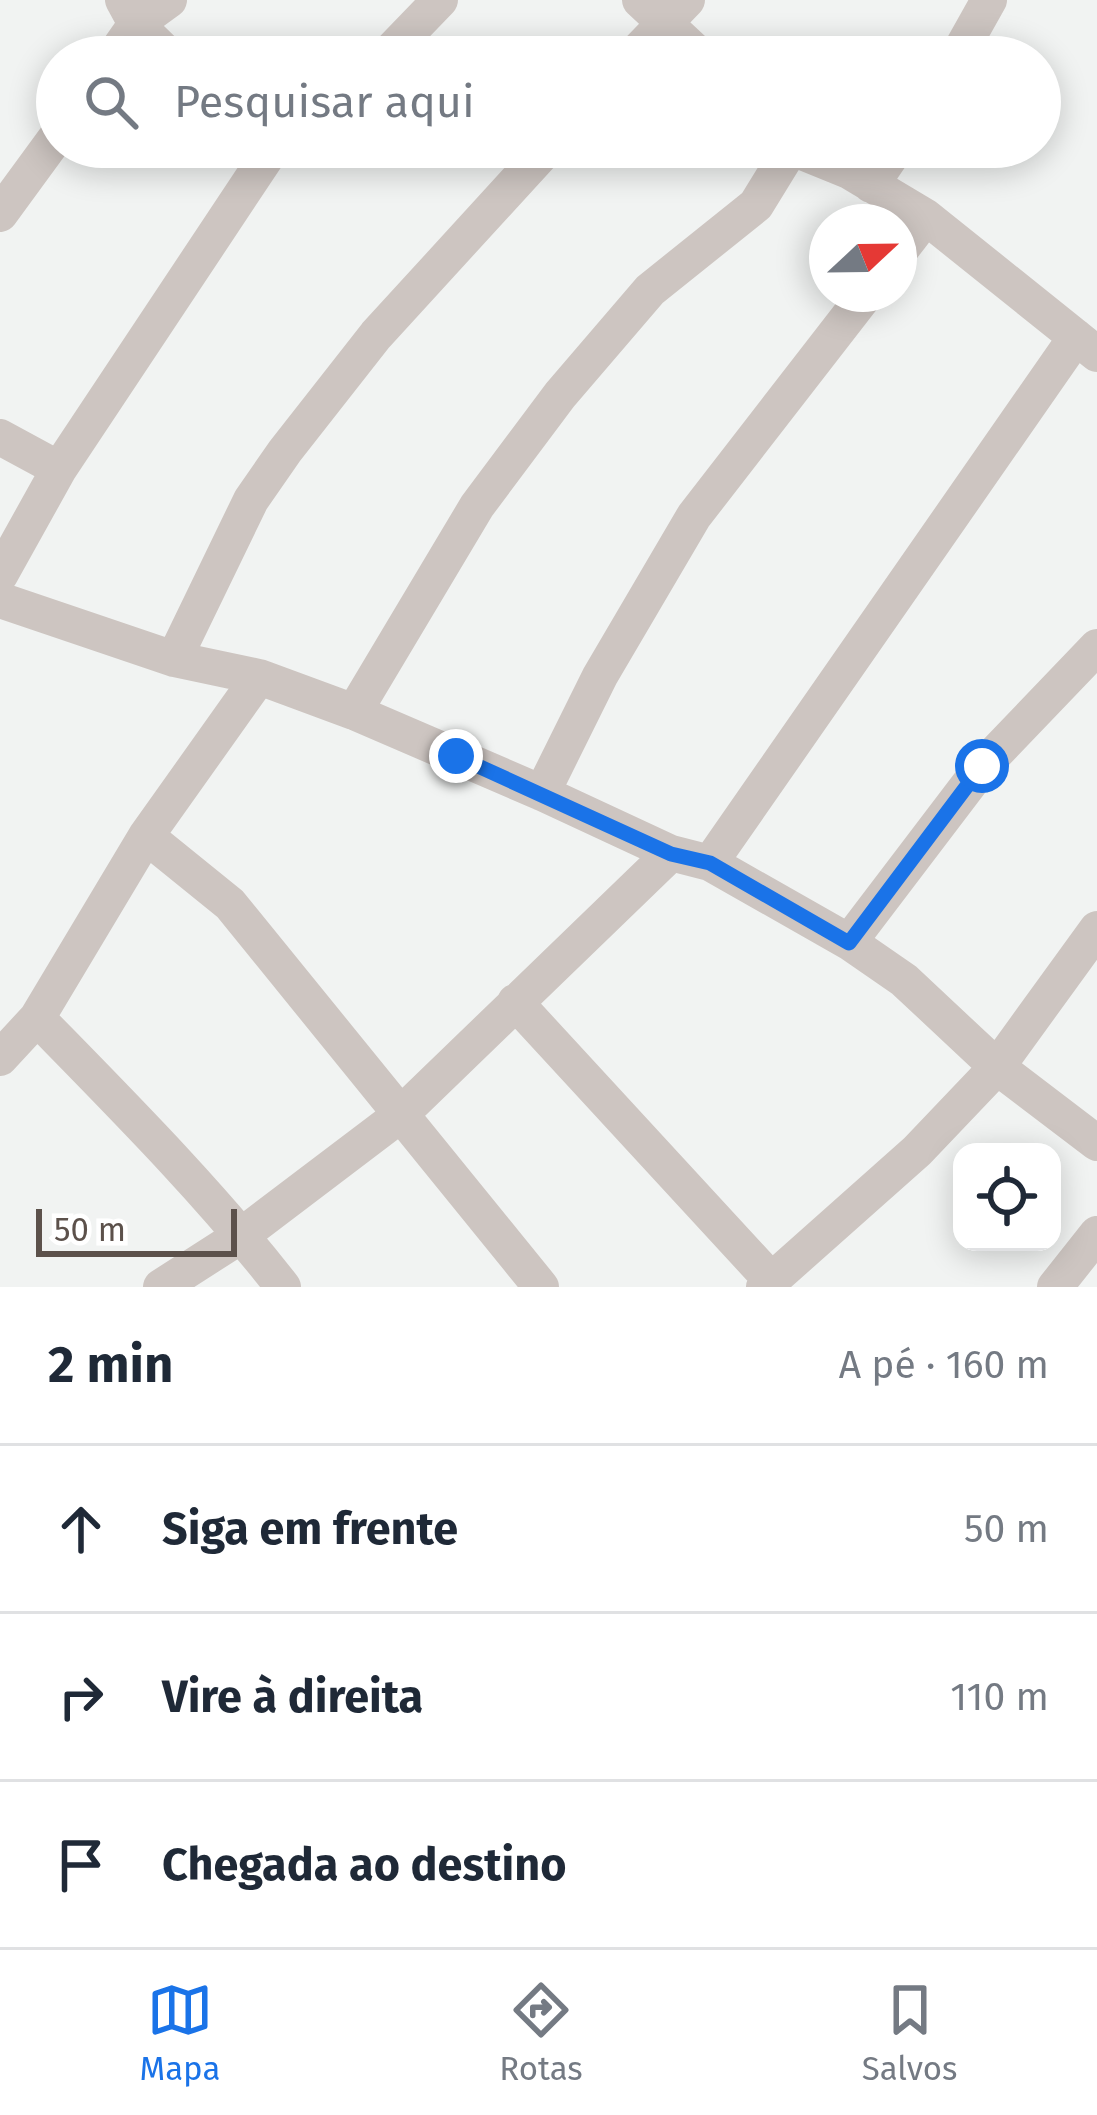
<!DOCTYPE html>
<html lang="pt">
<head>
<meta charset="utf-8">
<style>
	body { margin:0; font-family:"Fira Sans",sans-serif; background:#f6f6f7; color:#1f2937 }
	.controls { position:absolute; right:36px; bottom:36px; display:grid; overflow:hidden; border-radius:24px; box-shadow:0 6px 30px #0003 }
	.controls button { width:108px; height:108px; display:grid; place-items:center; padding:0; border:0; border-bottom:3px solid #e0e1e3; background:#fff; color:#1f2937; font:60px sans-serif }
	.compass { position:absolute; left:809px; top:204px; width:108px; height:108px; border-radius:50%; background:#fff; box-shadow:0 6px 30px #0003; rotate:68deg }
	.scale { position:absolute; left:36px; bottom:30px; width:201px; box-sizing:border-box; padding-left:12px; border:6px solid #5c514b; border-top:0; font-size:33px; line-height:42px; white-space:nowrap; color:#5c514b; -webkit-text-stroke:9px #fff; paint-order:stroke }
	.stop { position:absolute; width:36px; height:36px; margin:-27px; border:9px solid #1a73e8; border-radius:50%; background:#fff }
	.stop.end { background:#1a73e8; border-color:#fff; box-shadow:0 3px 12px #0008 }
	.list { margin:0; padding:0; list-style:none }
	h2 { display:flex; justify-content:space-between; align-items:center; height:156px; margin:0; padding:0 48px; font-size:51px }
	h2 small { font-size:39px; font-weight:400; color:#747a83 }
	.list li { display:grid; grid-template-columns:78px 1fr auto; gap:36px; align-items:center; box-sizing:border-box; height:168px; padding:0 48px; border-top:3px solid #e0e1e3 }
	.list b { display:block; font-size:45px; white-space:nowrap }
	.list em { font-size:39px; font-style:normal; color:#747a83 }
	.icon { flex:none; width:66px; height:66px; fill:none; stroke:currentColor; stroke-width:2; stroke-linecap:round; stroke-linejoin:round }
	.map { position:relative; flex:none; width:1097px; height:1287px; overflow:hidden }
	.search { position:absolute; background:#fff; box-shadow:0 6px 30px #0003; left:36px; right:36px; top:36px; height:132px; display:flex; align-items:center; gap:30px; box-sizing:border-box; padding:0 42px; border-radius:66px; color:#747a83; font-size:45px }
	.sheet { height:660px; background:#fff }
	nav { display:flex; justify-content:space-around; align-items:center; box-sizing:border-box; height:168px; border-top:3px solid #e0e1e3; background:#fff; font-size:33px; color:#747a83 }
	nav a { display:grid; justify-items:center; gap:6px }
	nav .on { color:#1a73e8 }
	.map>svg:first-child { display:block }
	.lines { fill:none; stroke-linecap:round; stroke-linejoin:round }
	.minor { stroke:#cdc5c1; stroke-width:36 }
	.route { stroke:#1a73e8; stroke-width:15 }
</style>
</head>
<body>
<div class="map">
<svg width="1097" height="1287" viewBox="0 0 1097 1287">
	<rect width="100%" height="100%" fill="#f1f3f2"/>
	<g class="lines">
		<path class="minor" d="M123,0L136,24L170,57
			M640,0L701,57
			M113,57L136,24L169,0
			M385,57L440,0
			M632,57L687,0
			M957,57L989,0
			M790,147L849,171L926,217L1097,354
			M871,185L897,147
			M0,214L57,136
			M899,252L926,217
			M0,437L59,469
			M0,575L59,469L273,147
			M0,600L174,659L259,677L354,712L542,793L671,853L710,863L849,942L904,980L997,1067L1097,1143
			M174,659L251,500L285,451L376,335L548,147
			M354,712L477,506L560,395L650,290L756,205L791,148
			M542,793L600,676L694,516L866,294
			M146,836L230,904L541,1287
			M710,863L1076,337
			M849,942L982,767L1097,647
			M515,1002L772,1281
			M37,1018C122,1105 208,1191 283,1287
			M0,1058L37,1018L146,836L259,677
			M161,1287L242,1235L399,1116L671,853
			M764,1287L917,1151L997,1067L1097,929
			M1055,1287L1097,1234"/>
	</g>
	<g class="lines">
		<path class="route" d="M456,756L671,854L710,863L849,943L982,766"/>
	</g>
</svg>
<div class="controls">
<button><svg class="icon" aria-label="locate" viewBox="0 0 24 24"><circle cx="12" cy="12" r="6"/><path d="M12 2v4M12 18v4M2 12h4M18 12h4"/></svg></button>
</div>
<svg class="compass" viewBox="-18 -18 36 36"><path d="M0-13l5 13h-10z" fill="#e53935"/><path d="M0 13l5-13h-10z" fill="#747a83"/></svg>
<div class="scale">50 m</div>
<div class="stop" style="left:982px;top:766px"></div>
<div class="stop end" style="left:456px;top:756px"></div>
<div class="search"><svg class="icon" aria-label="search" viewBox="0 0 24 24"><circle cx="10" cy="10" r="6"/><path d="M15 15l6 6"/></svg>Pesquisar aqui</div>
</div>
<section class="sheet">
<h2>2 min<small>A pé · 160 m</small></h2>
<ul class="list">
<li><svg class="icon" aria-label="ahead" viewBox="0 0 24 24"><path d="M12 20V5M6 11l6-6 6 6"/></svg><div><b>Siga em frente</b></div><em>50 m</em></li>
<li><svg class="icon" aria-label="right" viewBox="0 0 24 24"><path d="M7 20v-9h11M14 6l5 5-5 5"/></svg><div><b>Vire à direita</b></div><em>110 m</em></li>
<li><svg class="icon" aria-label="arrive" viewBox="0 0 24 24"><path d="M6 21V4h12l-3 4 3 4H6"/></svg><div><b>Chegada ao destino</b></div></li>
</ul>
</section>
<nav>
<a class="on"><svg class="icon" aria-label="map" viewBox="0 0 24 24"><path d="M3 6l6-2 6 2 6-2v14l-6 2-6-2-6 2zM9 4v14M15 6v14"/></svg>Mapa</a>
<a><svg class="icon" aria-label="directions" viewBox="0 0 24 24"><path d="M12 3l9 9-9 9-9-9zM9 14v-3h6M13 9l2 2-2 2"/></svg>Rotas</a>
<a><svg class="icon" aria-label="saved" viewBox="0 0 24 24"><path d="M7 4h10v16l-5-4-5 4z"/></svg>Salvos</a>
</nav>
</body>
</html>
